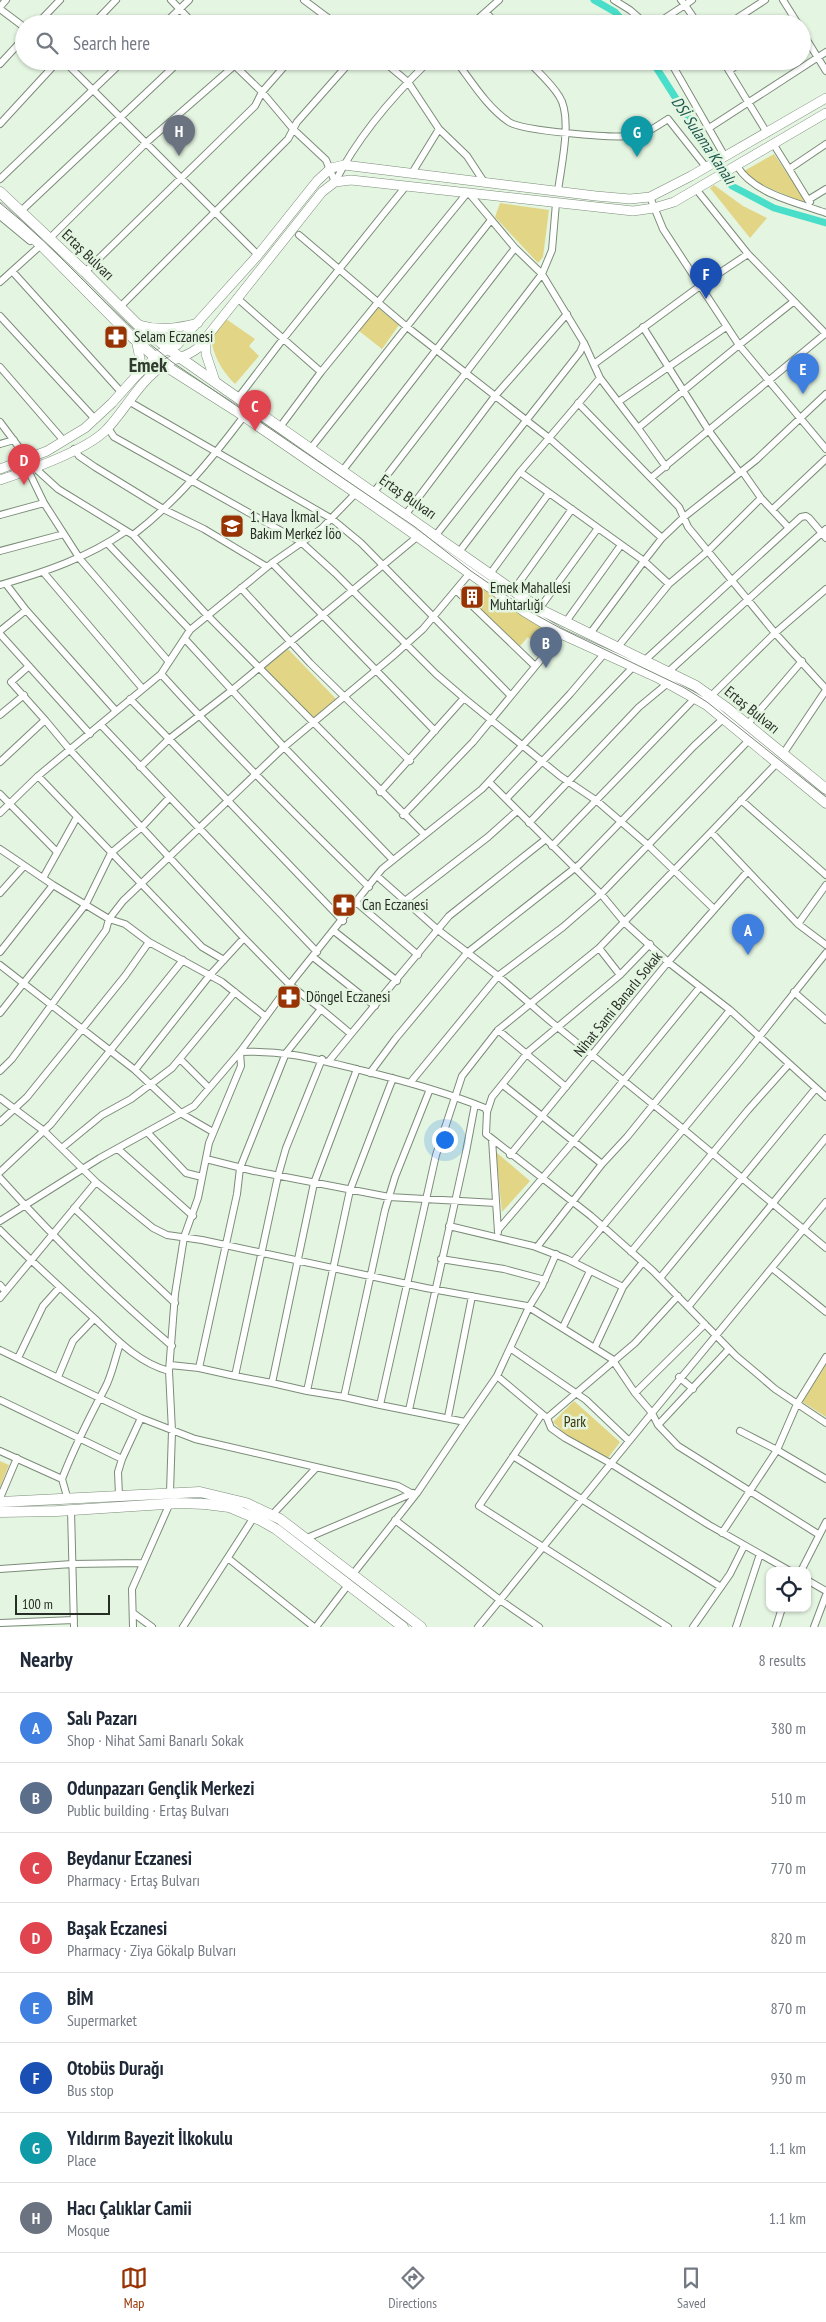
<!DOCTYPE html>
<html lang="en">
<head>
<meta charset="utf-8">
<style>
	body { margin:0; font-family:"PT Sans Narrow",sans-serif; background:#f6f6f7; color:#1f2937 }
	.controls { position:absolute; right:15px; bottom:15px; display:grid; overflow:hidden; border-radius:10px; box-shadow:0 1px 4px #0004 }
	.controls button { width:45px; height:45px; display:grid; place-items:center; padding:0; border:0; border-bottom:1px solid #e0e1e3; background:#fff; color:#1f2937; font:25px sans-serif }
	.scale { position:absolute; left:15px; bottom:12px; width:95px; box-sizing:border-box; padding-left:5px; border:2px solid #272e26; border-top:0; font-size:14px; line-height:18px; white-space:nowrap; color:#272e26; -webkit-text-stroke:4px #e4f5e1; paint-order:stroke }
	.you { position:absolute; left:444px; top:1139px; width:18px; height:18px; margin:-12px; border:4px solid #fff; border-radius:50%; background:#1a73e8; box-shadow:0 0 0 8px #1a73e833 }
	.badge { display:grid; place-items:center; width:32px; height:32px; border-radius:50%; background:#983304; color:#fff; font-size:16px; font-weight:700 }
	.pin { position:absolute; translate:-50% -41px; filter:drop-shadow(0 1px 2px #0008) }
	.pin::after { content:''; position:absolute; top:26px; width:18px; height:15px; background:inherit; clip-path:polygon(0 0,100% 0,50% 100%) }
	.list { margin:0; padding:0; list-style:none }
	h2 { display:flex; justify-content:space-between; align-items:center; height:65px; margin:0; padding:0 20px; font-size:21px }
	h2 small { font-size:16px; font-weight:400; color:#747a83 }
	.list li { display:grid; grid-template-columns:32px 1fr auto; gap:15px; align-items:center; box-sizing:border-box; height:70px; padding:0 20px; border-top:1px solid #e0e1e3 }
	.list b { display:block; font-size:19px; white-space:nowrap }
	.list p { margin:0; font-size:16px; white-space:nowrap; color:#747a83 }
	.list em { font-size:16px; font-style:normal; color:#747a83 }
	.icon { flex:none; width:28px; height:28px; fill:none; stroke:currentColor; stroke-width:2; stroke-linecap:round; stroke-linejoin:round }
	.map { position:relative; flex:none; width:826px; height:1627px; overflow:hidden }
	.search { position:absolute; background:#fff; box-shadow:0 1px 4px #0004; left:15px; right:15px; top:15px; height:55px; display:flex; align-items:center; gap:12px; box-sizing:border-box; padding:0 18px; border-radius:28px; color:#747a83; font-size:19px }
	.sheet { height:625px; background:#fff }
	nav { display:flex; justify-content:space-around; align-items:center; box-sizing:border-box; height:70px; border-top:1px solid #e0e1e3; background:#fff; font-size:14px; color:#747a83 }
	nav a { display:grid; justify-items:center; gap:2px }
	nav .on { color:#983304 }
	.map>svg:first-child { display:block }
	.green { fill:#e2d586 }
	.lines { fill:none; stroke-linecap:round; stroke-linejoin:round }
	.canal { stroke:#49dec9; stroke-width:7 }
	.street-casing { stroke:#7c8c7a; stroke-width:8 }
	.secondary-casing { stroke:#7c8c7a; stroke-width:10 }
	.primary-casing { stroke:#7c8c7a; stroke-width:11 }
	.street { stroke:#fff; stroke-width:6 }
	.secondary { stroke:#fff; stroke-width:9 }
	.primary { stroke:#fff; stroke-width:10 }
	.tram { stroke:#7c887a; stroke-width:1 }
	.labels { text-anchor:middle; stroke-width:5; stroke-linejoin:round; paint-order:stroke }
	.street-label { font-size:15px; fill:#272e26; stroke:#e4f5e1 }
	.poi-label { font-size:15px; fill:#272e26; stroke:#e4f5e1; text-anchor:start }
	.park-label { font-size:15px; fill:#393203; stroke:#e4f5e1 }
	.water-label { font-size:16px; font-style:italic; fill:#1b574f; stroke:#e4f5e1 }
	.district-label { font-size:20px; font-weight:bold; fill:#303d2e; stroke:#e4f5e1 }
</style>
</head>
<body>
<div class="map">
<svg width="826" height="1627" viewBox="0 0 826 1627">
	<rect width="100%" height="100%" fill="#e4f5e1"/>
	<path class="green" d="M774,154L805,200L802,202L757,183L745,175L744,171Z
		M714,185L743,206L767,218L750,238L710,188Z
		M500,203L549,210L543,257L538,263L495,217Z
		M377,307L399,325L382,349L359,331Z
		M226,319L255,339L249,346L259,356L235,384C222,371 213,356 211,337Z
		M485,589L553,634L541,649L528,637L519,647L474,606Z
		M288,649L336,699L312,720L264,668Z
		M496,1152L530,1181L502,1212Z
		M826,1361V1417L801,1401Z
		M574,1401L620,1442L608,1458L566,1435L553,1422Z
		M0,1461L9,1465L0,1487Z"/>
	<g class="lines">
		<path class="canal" d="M594,0L615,12L626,24
			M652,61L732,186L774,208L826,223"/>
		<g class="street-casing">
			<path id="street" d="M171,0L194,24
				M304,0L336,24
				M614,0L630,10L646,24
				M692,0L685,5L698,24
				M783,0L798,24
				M0,7L6,0
				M0,9L24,27
				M486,12L496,24
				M37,24L60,0
				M93,24L116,0
				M164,24L189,0
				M322,24L327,17
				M472,24L499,0
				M656,24L685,5L681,0
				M728,24L765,0
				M802,32L826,71
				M64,61L258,255
				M230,61L262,92L294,130L326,160L335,182
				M383,61L408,82L439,129L412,173
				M456,61C472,82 487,107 509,122C523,131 611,138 630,136C645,135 656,127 668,119L706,167
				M528,61C538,72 551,83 559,96C573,116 561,166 558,191
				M670,61L724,155
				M723,61L767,133
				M0,64L24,38
				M729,71L742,61
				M0,124L58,61
				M709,128L826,52
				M439,129L467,156L484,182
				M774,145L789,169
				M737,166C754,194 796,202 826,213
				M0,179L123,61
				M335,182C358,136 392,97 429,61
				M696,189L748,254L826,334
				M650,197L663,229L739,345L826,449
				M808,200L789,169L826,144
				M810,202L808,200L826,189
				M21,211L180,61
				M0,216L30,241
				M299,235L407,327L549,438L662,538L684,517L756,460L826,394
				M50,238L147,142L234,66
				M12,271L122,393
				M85,272L255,106L262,92L289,61
				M0,282L41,245
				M237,298L321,372L468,192L515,248L542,274L584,343L600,378L638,428L739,345L793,302
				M120,307L288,139L297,122L351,61
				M0,316L95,419
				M643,327L709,431L740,473
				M594,364L700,286L748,254
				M0,367L64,441
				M238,398L283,339L406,186
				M130,402L332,519L361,543L510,695
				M618,402L726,327
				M578,403L679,507L688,527L775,633L826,689
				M0,422L27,458L28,470L44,503L80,559L169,662
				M280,427L321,372
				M108,428L114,437L301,542L335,573L436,674L464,698
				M638,428L666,467
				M0,444L14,440
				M311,448L491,220
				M74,449L79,456L95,467L165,510L204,529L267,567
				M35,468L58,489L133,535L207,615L424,834
				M343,470L515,248
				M742,471L761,498L789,528
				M520,472L644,561L662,538
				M651,478L825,334
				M374,492L542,274L552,250L556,203
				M773,509L826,459
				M406,514L495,396L567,314
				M0,515L44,503
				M133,535C177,501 211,460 244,416
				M436,535L580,352L584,343
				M108,544L190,630
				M0,551L64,534
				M459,552L520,472L600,378
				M272,563L435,731
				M44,573L142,688
				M490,574L549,493
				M6,584L26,610L116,711
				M0,585C45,572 87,558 126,531
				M241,588L310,663L410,761
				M456,590L535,666
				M513,591L572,509
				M539,609L598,528
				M565,623L621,545
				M0,631L26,610
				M0,634L90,734
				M589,635L644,561L669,584
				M185,639L284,747L393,860
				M617,648L669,584L708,551L761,498
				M644,661L801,517L806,516L809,518L826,538
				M29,666L11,682L45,720
				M668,672L826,529
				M161,674C227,747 298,818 369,887
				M711,696L775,633L826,589
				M130,699L169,739L140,767
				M0,715L24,695
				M101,725L317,952
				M747,725L802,661
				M783,754L826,690
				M0,762L45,720L70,750L244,938
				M777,763L711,832L798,924L826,945
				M38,776L202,947L224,960
				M489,782L601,894L625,923L668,962L730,1010L627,1137L602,1164L503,1085
				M380,792L464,698L560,776L597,801L648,845L714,909
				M0,794L57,852
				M506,799L633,667
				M741,800L826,875
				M0,813L38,776L161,674L190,630L272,563L321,529L356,493
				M403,815L473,742L562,634
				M529,823L639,707L668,683
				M552,846L695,698
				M0,849L53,885L0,952
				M377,876L438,930L498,976L550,1021L676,1123L826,1248
				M43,878L77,817
				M0,893L24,866
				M405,901L488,837L517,811
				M357,903L418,955
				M343,921L169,739L231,691L417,537
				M798,924L826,885
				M334,931L397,981
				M149,942L125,924L109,919L123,901L284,747L393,656L423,629L469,574
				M650,944L620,975L529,1051L492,1097L487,1112L486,1134L591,1216L653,1271L736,1356L754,1371L775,1389L826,1423
				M599,948L620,975
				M313,957L375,1006
				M0,965L135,1070L182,1114L213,1132
				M794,992L826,1020
				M321,1009L351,1034L329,1061
				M730,1010L826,1097
				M0,1013L86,904L111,853L142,827L169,798
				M498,1030L566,1087
				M351,1034L449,916L546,839
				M180,1059L209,1088
				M135,1070L210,975L244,938L290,985L321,1009L286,1053L240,1168L237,1194L199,1368L235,1376
				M0,1071L12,1059L106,930L109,919L53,885
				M370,1073L396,1038L467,953L580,864L694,746L724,718
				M410,1083L498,976L563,927L601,894L749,740
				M0,1098L44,1131L96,1182L0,1298
				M0,1122L27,1097L125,976L149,942L222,982L266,1017
				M147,1132L186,1173L202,1177
				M492,1139L498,1232
				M63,1147L102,1115L131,1099L172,1068L235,992
				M118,1149L193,1216
				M510,1155L668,962L748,871
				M206,1159L254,1171L389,1197L496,1203
				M0,1172L51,1124L183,960
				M0,1178C54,1238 111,1294 172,1346
				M96,1182L153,1228L167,1235L202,1240L426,1288L527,1306L612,1359L635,1393L652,1413L478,1627
				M74,1208L175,1303
				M0,1221L100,1158L194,1106L240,1052L287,988L382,869L482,789L570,694L604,654
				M449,1226L533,1246L567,1259L623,1287L643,1262
				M0,1230C31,1261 63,1290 95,1319C117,1340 139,1363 169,1371
				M498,1230L574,1141L700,987
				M537,1247L602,1164
				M631,1252L748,1110L789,1064
				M556,1254L542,1286L529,1307L497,1376L465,1422L380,1405L436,1155L462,1076L498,1030L599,948L711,832
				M441,1259L504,1269L545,1280
				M573,1262L740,1061L826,953
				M772,1268L826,1312
				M660,1278L816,1088
				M0,1285L5,1291
				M688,1307L826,1138
				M563,1327L590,1271
				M595,1347L623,1287
				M510,1348L586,1400L628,1440
				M0,1350L141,1418
				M18,1358L43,1306L59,1288
				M170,1365L199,1368
				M497,1376L547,1418L635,1343L678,1296
				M58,1377L73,1341L94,1319
				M679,1377L693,1389
				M272,1383L235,1376L278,1176L286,1148L322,1059
				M307,1391L272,1383L314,1183L357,1069
				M635,1393L705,1324
				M344,1397L307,1391L350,1190L393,1078
				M0,1400L122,1459L118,1472L119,1496
				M380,1405L344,1397L385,1210L395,1177L430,1089
				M409,1410L466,1152L475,1104
				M542,1414L479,1506L668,1627
				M448,1417L472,1296
				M547,1418L551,1428L565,1438L610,1463L709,1525L790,1571
				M658,1425L729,1349
				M740,1431L777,1450L797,1404L826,1357
				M0,1451L62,1479L68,1500
				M513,1456L721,1587
				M122,1459L141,1418L195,1439L398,1486L411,1493
				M62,1479C74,1448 89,1418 105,1388C112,1375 115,1358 120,1344
				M170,1492L172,1431L169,1371L175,1294L184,1237L198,1198L209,1143L241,1066L240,1052C288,1050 319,1060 364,1071C405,1081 445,1092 485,1108L487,1112
				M0,1498L17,1458
				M71,1510L74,1627
				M272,1515L316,1468
				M395,1520L500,1600L539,1627
				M722,1533L777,1450L826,1479
				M818,1534L678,1446L658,1425L652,1413L826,1202
				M307,1538L413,1493
				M229,1559L314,1627
				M0,1569L72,1564L142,1563
				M801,1571L826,1522
				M353,1574L417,1493L465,1422
				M807,1580L826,1591
				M133,1613L152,1627
				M0,1623L74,1620
				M133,1627L132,1589L170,1503
				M183,1627L254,1517
				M316,1627L348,1585
				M693,1627L730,1574L744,1546
				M736,1627L760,1554
				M776,1627L782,1608
				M814,1627L826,1595"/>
		</g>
		<g class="secondary-casing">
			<path id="secondary" d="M139,325C159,331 178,328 198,323
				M206,338V354L215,381
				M136,339L141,364L138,372
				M0,469L47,451L85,428L112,403L136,376L159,354L177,345L258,255L317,181L331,168L344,165L596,196L630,199L650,197L691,176L826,98
				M0,480C27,471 89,449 107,429C126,409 140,380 164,365C175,358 185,358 198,348L322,192L335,182L351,180L633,211L654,208L674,202L826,113"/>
		</g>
		<g class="primary-casing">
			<path id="primary" d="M0,192L85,272L137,324L182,359L541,610L696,686L727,708L826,789
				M0,208L41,245L131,336L164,365L235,410L356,493L524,611L562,634L657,677L707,705L826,803
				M0,1502L200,1492L246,1503L280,1519L421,1627
				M0,1512L57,1511L180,1503L205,1504L229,1507L260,1520L276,1529L403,1627"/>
		</g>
		<use href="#street" class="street"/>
		<use href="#secondary" class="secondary"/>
		<use href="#primary" class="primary"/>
		<path class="tram" d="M0,203C61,251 110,314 172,362L415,527L471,571L529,611L560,628L683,687L707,702L826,797"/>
	</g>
	<defs>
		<g id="pharmacy-square" transform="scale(1.25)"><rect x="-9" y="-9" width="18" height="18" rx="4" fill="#983304" stroke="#e4f5e1"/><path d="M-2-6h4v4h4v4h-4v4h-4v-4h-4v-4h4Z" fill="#fff"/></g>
		<g id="school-square" transform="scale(1.25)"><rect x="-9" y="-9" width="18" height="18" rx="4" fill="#983304" stroke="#e4f5e1"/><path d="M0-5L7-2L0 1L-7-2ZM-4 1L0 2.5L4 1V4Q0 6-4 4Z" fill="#fff"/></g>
		<g id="building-square" transform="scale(1.25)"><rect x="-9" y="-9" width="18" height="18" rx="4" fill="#983304" stroke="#e4f5e1"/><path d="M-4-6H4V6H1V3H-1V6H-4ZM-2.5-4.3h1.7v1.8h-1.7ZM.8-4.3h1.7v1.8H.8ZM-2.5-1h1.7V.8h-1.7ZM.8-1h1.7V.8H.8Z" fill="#fff"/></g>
	</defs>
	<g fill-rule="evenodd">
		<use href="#pharmacy-square" x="116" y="337"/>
		<use href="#school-square" x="232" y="526"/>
		<use href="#building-square" x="472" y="597"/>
		<use href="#pharmacy-square" x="344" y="905"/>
		<use href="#pharmacy-square" x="289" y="997"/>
	</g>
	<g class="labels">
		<g class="street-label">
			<text transform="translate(88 255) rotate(44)" y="5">Ertaş Bulvarı</text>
			<text transform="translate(408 497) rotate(35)" y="5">Ertaş Bulvarı</text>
			<text transform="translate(752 710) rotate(39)" y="5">Ertaş Bulvarı</text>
			<text transform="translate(618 1004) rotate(-51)" y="5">Nihat Sami Banarlı Sokak</text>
		</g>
		<g class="poi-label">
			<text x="134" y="342">Selam Eczanesi</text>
			<text x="250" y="522">1. Hava İkmal<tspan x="250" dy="17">Bakım Merkez İöo</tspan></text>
			<text x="490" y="593">Emek Mahallesi<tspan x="490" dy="17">Muhtarlığı</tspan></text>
			<text x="362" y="910">Can Eczanesi</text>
			<text x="306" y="1002">Döngel Eczanesi</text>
		</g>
		<g class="park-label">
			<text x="575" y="1427">Park</text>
		</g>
		<g class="water-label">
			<text transform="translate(704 140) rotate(56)" y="6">DSİ Sulama Kanalı</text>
		</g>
		<g class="district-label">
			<text x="148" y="372">Emek</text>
		</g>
	</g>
</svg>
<div class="controls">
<button><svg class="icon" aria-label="locate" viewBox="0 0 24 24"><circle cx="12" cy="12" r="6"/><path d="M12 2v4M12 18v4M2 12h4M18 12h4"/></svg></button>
</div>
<div class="scale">100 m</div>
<div class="you"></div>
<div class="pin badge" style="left:748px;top:955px;background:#3f7fe0">A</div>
<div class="pin badge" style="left:546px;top:668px;background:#5c6f8a">B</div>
<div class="pin badge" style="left:255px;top:431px;background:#e0444e">C</div>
<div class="pin badge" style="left:24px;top:485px;background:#e0444e">D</div>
<div class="pin badge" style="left:803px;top:394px;background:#3f7fe0">E</div>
<div class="pin badge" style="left:706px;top:299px;background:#1a4fb4">F</div>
<div class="pin badge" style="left:637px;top:157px;background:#0f9aa8">G</div>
<div class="pin badge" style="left:179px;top:156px;background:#6b7280">H</div>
<div class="search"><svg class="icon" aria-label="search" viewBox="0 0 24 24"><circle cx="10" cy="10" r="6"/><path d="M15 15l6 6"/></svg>Search here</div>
</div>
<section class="sheet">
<h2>Nearby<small>8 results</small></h2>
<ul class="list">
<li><span class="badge" style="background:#3f7fe0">A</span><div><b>Salı Pazarı</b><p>Shop · Nihat Sami Banarlı Sokak</p></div><em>380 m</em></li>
<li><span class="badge" style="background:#5c6f8a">B</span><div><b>Odunpazarı Gençlik Merkezi</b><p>Public building · Ertaş Bulvarı</p></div><em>510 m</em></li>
<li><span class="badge" style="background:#e0444e">C</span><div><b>Beydanur Eczanesi</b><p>Pharmacy · Ertaş Bulvarı</p></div><em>770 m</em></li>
<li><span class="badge" style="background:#e0444e">D</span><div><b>Başak Eczanesi</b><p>Pharmacy · Ziya Gökalp Bulvarı</p></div><em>820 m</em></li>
<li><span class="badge" style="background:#3f7fe0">E</span><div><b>BİM</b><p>Supermarket</p></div><em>870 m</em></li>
<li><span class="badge" style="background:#1a4fb4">F</span><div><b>Otobüs Durağı</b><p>Bus stop</p></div><em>930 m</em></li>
<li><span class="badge" style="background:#0f9aa8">G</span><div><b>Yıldırım Bayezit İlkokulu</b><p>Place</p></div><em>1.1 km</em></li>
<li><span class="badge" style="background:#6b7280">H</span><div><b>Hacı Çalıklar Camii</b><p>Mosque</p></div><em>1.1 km</em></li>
</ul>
</section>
<nav>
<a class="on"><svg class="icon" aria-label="map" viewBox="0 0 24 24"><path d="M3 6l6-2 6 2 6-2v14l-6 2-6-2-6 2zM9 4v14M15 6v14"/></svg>Map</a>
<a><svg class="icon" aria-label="directions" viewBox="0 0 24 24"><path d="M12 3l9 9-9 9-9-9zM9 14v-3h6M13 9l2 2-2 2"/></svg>Directions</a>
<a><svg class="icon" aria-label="saved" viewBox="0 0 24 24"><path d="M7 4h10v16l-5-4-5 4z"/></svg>Saved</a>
</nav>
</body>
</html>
